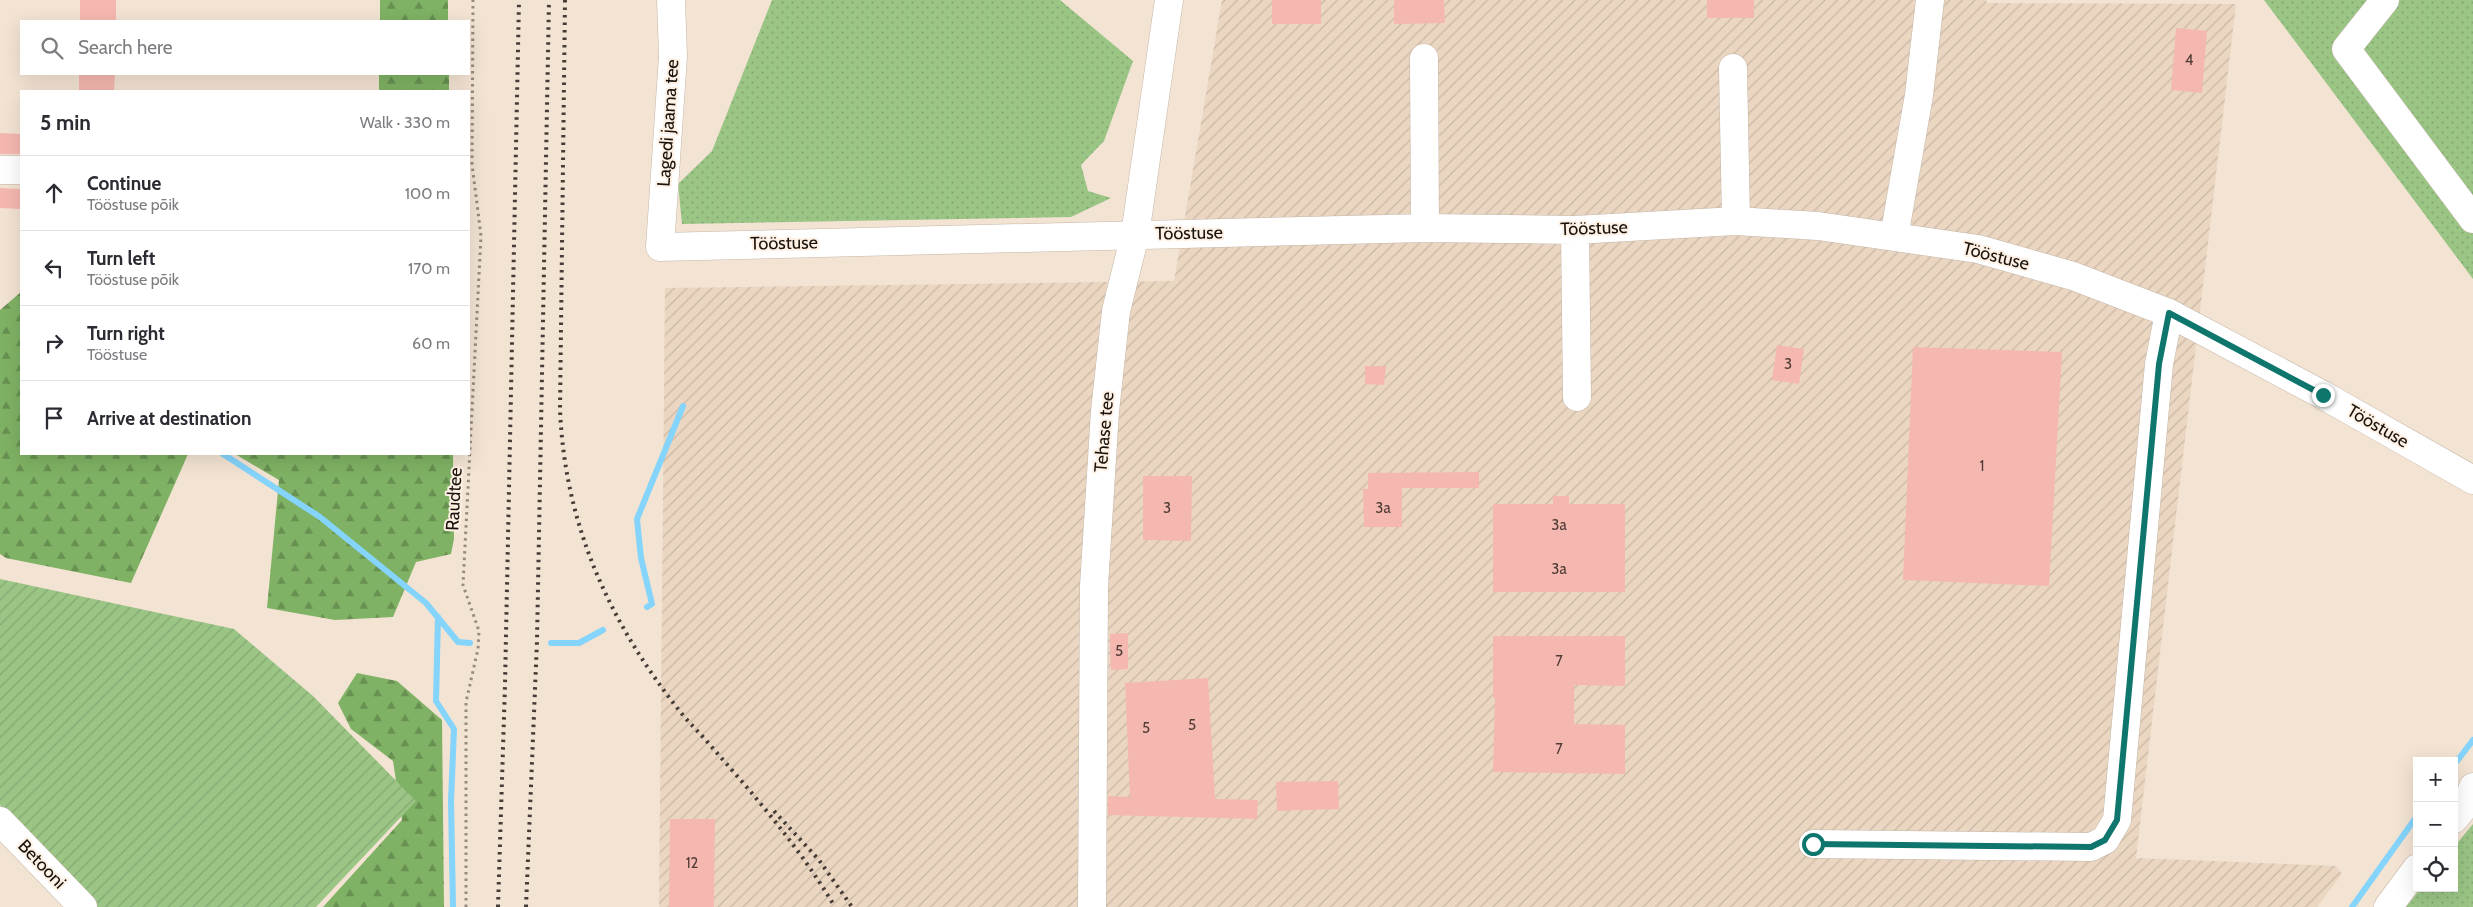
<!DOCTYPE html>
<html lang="en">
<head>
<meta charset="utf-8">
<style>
	body { margin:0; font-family:Cabin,sans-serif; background:#f7f7f7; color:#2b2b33 }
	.controls { position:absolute; right:15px; bottom:15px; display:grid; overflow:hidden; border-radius:0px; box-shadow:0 5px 20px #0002 }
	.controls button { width:45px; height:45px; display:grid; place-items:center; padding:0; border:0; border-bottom:1px solid #e1e1e2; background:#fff; color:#2b2b33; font:25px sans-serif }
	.stop { position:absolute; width:15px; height:15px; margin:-11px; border:4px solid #0f766e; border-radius:50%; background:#fff }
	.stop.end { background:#0f766e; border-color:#fff; box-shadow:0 1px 5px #0008 }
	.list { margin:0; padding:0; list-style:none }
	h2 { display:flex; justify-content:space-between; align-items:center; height:65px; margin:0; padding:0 20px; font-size:21px }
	h2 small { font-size:16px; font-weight:400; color:#7c7c81 }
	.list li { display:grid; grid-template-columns:32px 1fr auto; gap:15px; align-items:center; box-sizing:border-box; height:75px; padding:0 20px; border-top:1px solid #e1e1e2 }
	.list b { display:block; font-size:19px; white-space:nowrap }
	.list p { margin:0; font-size:16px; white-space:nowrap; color:#7c7c81 }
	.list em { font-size:16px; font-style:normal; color:#7c7c81 }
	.icon { flex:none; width:28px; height:28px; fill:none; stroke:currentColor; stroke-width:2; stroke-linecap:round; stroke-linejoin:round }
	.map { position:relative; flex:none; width:2473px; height:907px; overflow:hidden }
	.search { position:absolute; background:#fff; box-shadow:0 5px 20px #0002; left:20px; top:20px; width:450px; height:55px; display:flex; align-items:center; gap:12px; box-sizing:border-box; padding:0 18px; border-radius:0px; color:#7c7c81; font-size:19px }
	.panel { position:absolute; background:#fff; box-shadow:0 5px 20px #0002; left:20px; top:90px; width:450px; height:365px; border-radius:0px }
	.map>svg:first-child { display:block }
	.industrial { fill:url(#industrial-furrows) }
	.grass { fill:url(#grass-dots) }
	.forest { fill:url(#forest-firs) }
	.garden { fill:url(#garden-furrows) }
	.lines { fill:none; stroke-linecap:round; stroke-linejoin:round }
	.stream { stroke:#84d4fc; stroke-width:6 }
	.building { fill:#f5b8b0 }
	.minor-casing { stroke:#c5b6a7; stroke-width:29 }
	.path { stroke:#978b7f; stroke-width:3; stroke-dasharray:2.5 4; stroke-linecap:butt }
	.minor { stroke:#fff; stroke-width:28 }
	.rail { stroke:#443c35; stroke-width:4; stroke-dasharray:2.5 5; stroke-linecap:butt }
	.route { stroke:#0f766e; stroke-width:6 }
	.labels { text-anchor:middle; stroke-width:4; stroke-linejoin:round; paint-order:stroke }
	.number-label { font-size:15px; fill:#503c36 }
	.street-label { font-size:18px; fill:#19130e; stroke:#fef1e4 }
</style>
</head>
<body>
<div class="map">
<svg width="2473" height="907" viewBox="0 0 2473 907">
	<defs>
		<pattern id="industrial-furrows" width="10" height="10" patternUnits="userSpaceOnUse" patternTransform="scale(1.25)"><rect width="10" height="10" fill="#ebd6c1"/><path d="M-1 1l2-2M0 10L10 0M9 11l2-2" fill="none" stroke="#c9b7a5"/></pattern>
		<pattern id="grass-dots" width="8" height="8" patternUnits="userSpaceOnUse" patternTransform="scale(1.25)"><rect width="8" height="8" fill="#9ac585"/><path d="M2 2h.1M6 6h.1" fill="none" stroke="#84a872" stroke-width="1.8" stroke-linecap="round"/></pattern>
		<pattern id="forest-firs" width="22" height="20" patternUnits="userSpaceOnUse" patternTransform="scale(1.25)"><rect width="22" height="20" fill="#7fb264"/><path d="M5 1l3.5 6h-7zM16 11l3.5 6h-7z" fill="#679051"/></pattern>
		<pattern id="garden-furrows" width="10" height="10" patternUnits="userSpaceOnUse" patternTransform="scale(1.25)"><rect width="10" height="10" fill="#9ac585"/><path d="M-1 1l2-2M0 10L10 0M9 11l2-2" fill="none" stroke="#84a872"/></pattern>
	</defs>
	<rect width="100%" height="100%" fill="#f3e3d3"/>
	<path class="industrial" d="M1222,0H1986L1987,3L2236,4L2136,858L2336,866L2342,874L2317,907H659L665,288L1174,281Z"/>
	<path class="grass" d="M772,0H1060L1133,61L1104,141L1081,165L1088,191L1111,198L1071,217L682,224L678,184L712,151Z
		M2264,0H2473V279Z
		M2473,824V907H2406L2421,888H2454V847Z"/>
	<path class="forest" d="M380,0H448V21H380Z
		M379,74H449V91H379Z
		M21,292V454H188L131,583L6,558L0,554V310Z
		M235,454H453L454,539L451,554L416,562L393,617L335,620L267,608L279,480Z
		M357,673L397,681L442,720L444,907H323L402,820L393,761L351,729L338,703Z"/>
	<path class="garden" d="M0,579L234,629L313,696L416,801L316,907H94L0,805Z"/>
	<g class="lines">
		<path class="stream" d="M223,454L320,517L426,603L458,642L470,643
			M647,607L652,604L641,558L637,519L683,406
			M438,617L436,701L454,729L451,801L453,907
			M551,643H579L603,630
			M2454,765L2473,740
			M2352,907L2417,816"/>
	</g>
	<path class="building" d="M80,0H116V21H80Z
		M1272,0H1321V24H1272Z
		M1394,0H1444L1445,23L1394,24Z
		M1707,0H1754V18H1707Z
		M2176,28L2207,31L2202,93L2171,90Z
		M79,74H115L114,91H79Z
		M0,133L21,134V154H0Z
		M0,188L21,189V209L0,208Z
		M1777,345L1804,349L1799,384L1772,380Z
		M1913,347L2062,352L2049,586L1903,580Z
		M1365,366H1386L1384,385L1365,384Z
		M1479,472V488H1402V527H1364L1363,489H1368V473Z
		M1143,476H1192L1191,541L1143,540Z
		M1553,496H1569V504H1625V592H1493V504H1553Z
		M1128,633V669L1111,670L1110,634Z
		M1493,636H1625V686L1574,685V724L1625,725V774L1493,772L1495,698H1493Z
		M1208,678L1215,799L1258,800L1257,819L1108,815V796L1130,797L1125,683Z
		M1338,781L1339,809L1277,811L1276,782Z
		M670,819H715L714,907H669Z"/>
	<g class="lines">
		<g class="minor-casing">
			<path id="minor" d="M671,0L673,56L660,247L1425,228L1575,230L1736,221L1818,226L1978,249L2073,276L2169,313L2323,395L2473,480
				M2385,0L2346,49L2473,219
				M1424,58L1425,228
				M1733,68L1736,221
				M0,170H21
				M1575,230L1577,397
				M1894,237L1919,95L1930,0
				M2454,819L2468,802L2473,787
				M0,821L83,907
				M1813,844L2091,847L2105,840L2117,820L2159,364L2169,313
				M1092,907L1094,586L1105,411L1116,311L1135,235L1169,0
				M2388,907L2417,868"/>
		</g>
		<path class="path" d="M466,907V702L478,649L479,631L463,585L481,236L472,164L473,0"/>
		<use href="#minor" class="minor"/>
		<path class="rail" d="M565,0L560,410C565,526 610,624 682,714C691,725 701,734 710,745C755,796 800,848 835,907
			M774,811L819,860L852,907
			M498,907L505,685L519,0
			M526,907L537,641L549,0"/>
	</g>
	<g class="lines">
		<path class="route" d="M1813,844L2091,847L2105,840L2117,820L2159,364L2169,313L2323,395"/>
	</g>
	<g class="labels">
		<g class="number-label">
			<text x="2189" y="65">4</text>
			<text x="1788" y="369">3</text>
			<text x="1982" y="471">1</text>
			<text x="1167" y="513">3</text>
			<text x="1383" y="513">3a</text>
			<text x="1559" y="530">3a</text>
			<text x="1559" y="574">3a</text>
			<text x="1119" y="656">5</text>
			<text x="1559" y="666">7</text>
			<text x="1192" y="730">5</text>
			<text x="1146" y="733">5</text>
			<text x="1559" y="754">7</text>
			<text x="692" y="868">12</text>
		</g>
		<g class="street-label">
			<text transform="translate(668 123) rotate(-86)" y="6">Lagedi jaama tee</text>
			<text transform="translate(1594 228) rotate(-2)" y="6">Tööstuse</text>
			<text transform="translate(1189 233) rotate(-1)" y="6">Tööstuse</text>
			<text transform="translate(784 243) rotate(-1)" y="6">Tööstuse</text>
			<text transform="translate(1996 256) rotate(14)" y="6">Tööstuse</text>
			<text transform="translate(2378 426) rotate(30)" y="6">Tööstuse</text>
			<text transform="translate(1104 432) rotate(-85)" y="6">Tehase tee</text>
			<text transform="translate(454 499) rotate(-87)" y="6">Raudtee</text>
			<text transform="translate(42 864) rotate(46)" y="6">Betooni</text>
		</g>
	</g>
</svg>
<div class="controls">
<button>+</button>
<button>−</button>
<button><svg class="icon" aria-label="locate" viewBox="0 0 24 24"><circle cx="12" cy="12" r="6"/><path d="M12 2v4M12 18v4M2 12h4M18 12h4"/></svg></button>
</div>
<div class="stop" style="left:1813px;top:844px"></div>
<div class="stop end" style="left:2323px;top:395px"></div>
<div class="search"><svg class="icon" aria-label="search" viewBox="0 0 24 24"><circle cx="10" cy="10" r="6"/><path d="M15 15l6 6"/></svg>Search here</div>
<section class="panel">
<h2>5 min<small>Walk · 330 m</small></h2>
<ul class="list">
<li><svg class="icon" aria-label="ahead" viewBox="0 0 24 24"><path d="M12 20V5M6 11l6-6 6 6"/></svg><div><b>Continue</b><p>Tööstuse põik</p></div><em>100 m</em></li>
<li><svg class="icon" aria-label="left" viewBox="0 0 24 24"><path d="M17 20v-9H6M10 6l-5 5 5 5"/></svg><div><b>Turn left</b><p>Tööstuse põik</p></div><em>170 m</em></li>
<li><svg class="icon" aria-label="right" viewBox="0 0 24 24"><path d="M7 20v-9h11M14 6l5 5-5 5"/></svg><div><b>Turn right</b><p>Tööstuse</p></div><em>60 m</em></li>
<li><svg class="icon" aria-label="arrive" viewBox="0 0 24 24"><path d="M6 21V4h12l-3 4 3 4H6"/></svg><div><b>Arrive at destination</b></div></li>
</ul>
</section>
</div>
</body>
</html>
